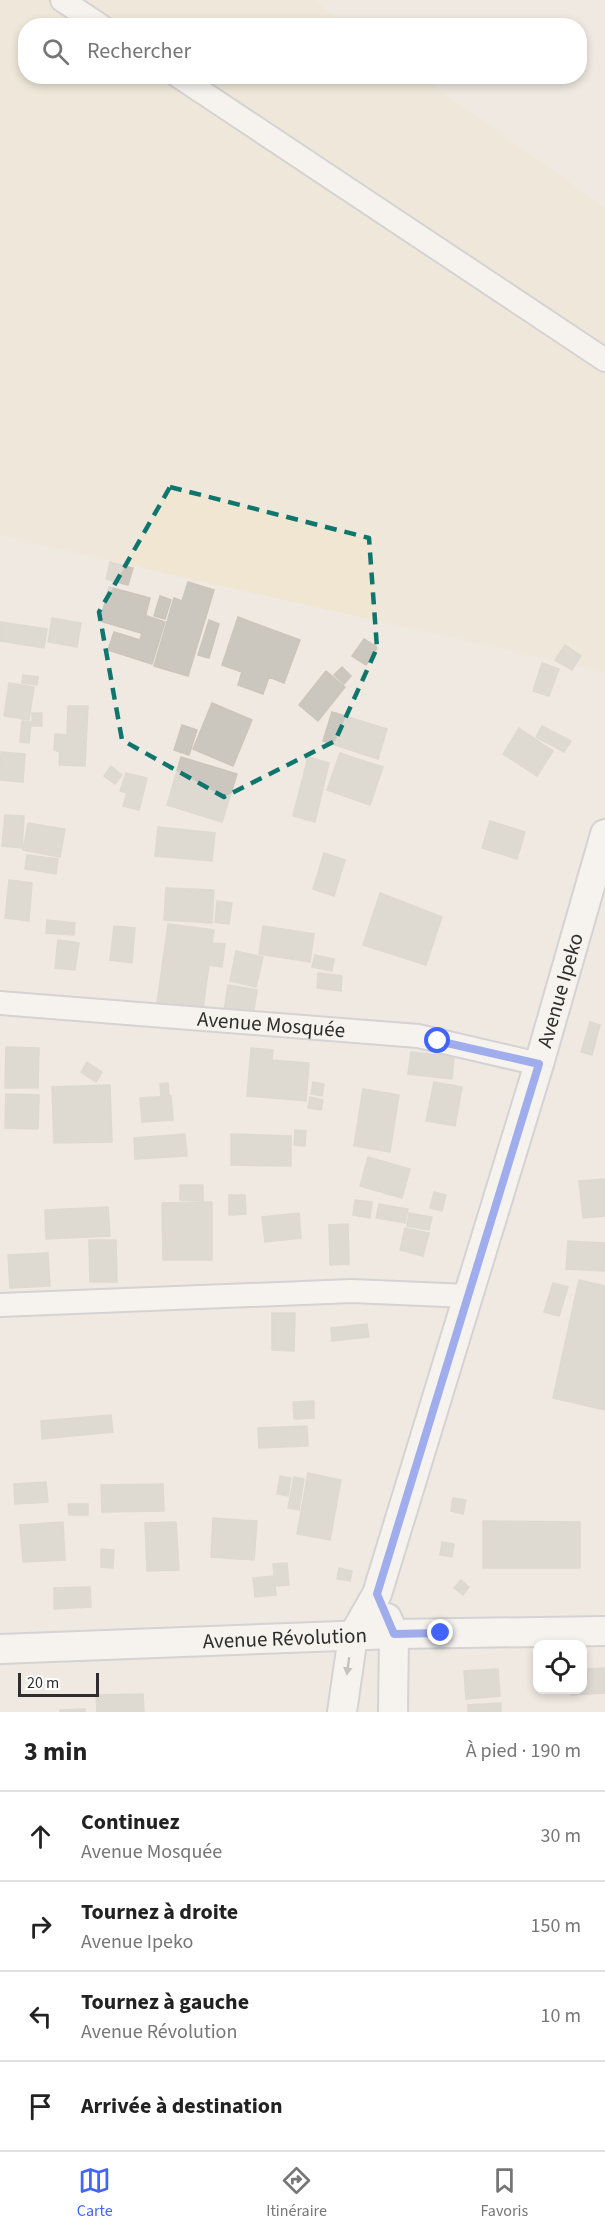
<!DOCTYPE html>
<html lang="fr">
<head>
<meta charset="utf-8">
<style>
	body { margin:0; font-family:"Source Sans 3",sans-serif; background:#f2f2f2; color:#222 }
	.controls { position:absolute; right:18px; bottom:18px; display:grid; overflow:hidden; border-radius:12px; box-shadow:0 3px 9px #0003 }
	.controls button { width:54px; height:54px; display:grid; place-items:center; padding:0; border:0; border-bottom:2px solid #e0e0e0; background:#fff; color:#222; font:30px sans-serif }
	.scale { position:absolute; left:18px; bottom:15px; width:81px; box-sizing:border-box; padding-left:6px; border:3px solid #2e2e2e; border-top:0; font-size:16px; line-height:21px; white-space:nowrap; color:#2e2e2e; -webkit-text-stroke:4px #fff; paint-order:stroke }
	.stop { position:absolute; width:18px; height:18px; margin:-14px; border:4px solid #4264fb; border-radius:50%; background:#fff }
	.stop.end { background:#4264fb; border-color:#fff; box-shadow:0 2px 6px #0008 }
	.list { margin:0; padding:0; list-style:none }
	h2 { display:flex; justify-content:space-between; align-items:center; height:78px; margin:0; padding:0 24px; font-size:26px }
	h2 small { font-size:20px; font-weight:400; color:#767676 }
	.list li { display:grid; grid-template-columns:39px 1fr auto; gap:18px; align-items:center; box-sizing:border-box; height:90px; padding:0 24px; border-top:2px solid #e0e0e0 }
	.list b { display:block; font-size:22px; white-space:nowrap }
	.list p { margin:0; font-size:20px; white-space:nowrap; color:#767676 }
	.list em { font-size:20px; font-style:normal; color:#767676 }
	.icon { flex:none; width:33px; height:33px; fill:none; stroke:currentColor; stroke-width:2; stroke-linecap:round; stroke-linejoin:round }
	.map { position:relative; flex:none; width:605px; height:1712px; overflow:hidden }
	.search { position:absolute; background:#fff; box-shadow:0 3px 9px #0003; left:18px; right:18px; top:18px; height:66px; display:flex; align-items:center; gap:15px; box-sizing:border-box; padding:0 21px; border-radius:24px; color:#767676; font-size:22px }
	.sheet { height:438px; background:#fff }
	nav { display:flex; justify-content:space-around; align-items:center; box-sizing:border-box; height:84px; border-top:2px solid #e0e0e0; background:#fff; font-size:16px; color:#767676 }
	nav a { display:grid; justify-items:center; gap:3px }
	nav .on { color:#4264fb }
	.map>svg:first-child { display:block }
	.education { fill:#f0e6d1 }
	.building { fill:#cbc7bf; stroke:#cbc5ba; stroke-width:1.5 }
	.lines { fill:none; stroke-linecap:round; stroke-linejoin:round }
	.minor-casing { stroke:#b4b7c1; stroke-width:26 }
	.tertiary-casing { stroke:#b4b7c1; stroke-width:32 }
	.minor { stroke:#fff; stroke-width:22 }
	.tertiary { stroke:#fff; stroke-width:28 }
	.oneway { fill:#969696 }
	.route { stroke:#4264fb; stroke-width:8 }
	.marked { fill:none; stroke:#0f766e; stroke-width:4.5; stroke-dasharray:12 8; stroke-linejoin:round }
	.labels { text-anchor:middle; stroke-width:5; stroke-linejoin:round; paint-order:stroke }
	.street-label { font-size:21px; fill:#2e2e2e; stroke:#fff }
</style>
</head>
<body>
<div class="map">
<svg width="605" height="1712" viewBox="0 0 605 1712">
	<rect width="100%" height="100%" fill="#efe9e1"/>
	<path class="education" d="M0,0H313L349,25L26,26V76L421,77L605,207V672L0,536Z"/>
	<path class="building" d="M110,562L133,568L128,585L106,579Z
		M188,582L214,590L188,676L154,666L174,598L182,601Z
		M109,587L150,598L141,633L100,621Z
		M160,596L171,600L165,619L154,616Z
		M147,616L165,622L152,664L108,650L114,632L140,640Z
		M238,617L300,640L284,683L269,677L263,694L238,685L242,672L222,665Z
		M52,618L81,623L77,647L48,642Z
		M209,620L219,624L209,658L198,655Z
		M0,622L47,629L44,648L0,641Z
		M364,639L378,648L366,665L352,656Z
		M565,645L581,656L572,670L555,660Z
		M542,663L559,669L549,696L533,691Z
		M342,667L351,676L344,684L334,675Z
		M326,671L345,687L318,721L299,705Z
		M23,675L38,677L37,685L22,683Z
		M9,683L34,687L29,720L4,716Z
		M212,703L252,720L233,766L193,749Z
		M68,706H88L85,766L59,765L60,752L54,750L55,734L67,735Z
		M332,712L387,729L378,759L323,741Z
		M32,713H42V726H32Z
		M22,721L31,722L29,743L20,742Z
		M182,725L197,730L189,755L174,750Z
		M542,726L571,741L564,752L536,737Z
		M519,728L553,751L537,776L503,754Z
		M1,752L25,754L23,782L0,780Z
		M340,753L383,767L370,805L327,790Z
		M181,757L237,774L222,822L167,805Z
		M308,757L329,763L315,822L293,816Z
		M111,766L122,775L115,784L104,776Z
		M126,773L147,778L139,810L123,806L127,793L120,791Z
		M5,815L24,816L22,848L2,846Z
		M490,821L525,832L517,859L482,848Z
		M28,823L65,829L60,857L23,850Z
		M158,827L215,833L212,861L155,856Z
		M324,853L345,860L334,896L313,889Z
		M27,855L58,859L56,874L25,869Z
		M9,880L32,883L29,921L5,918Z
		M166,888L214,890L212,923L164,920Z
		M380,893L442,917L426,965L363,945Z
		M217,901L232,903L229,924L215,922Z
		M47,920L75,923L74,935L46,933Z
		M168,924L214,930L212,943L225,944L222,967L209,965L203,1009L157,1003Z
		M114,926L135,928L132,963L110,960Z
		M263,926L314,934L310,962L259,954Z
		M58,940L79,943L75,970L55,968Z
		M236,951L263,957L256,987L230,981Z
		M315,955L334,959L332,971L312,967Z
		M318,973L342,976L341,991L317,988Z
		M228,985L257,990L253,1016L224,1011Z
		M590,1022L600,1025L592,1055L581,1052Z
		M6,1047L39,1048L38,1088H5Z
		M251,1048L273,1050L272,1060L309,1063L306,1101L247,1096Z
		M411,1052L454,1057L452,1079L408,1074Z
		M87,1062L102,1072L96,1082L81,1072Z
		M313,1082L324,1084L322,1096L311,1094Z
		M434,1082L462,1087L455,1126L426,1121Z
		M168,1083L169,1095L161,1096L160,1084Z
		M110,1085L112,1142L54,1143L52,1087Z
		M363,1089L399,1095L390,1152L354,1146Z
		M6,1094L39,1095L38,1129L5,1128Z
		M171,1096L173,1120L142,1122L140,1098Z
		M310,1097L323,1100L321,1110L308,1108Z
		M295,1130L306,1131L305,1146L294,1145Z
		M185,1134L187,1156L135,1159L134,1138Z
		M231,1134L291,1136V1166L231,1165Z
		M368,1157L410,1169L402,1198L360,1186Z
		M605,1179V1216L583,1218L579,1181Z
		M180,1185H203V1201L180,1200Z
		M434,1192L446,1195L442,1211L430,1208Z
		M229,1195H245L246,1214L229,1215Z
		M355,1200L372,1202L370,1218L353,1215Z
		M212,1202V1260H163L162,1203Z
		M379,1204L408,1209L405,1223L376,1218Z
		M108,1207L110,1236L46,1239L45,1210Z
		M299,1213L301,1238L265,1242L262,1217Z
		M409,1213L432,1217L429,1230L407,1226Z
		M348,1224L349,1264L330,1265L329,1225Z
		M405,1228L429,1233L423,1256L400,1250Z
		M89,1240H116L117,1282H90Z
		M568,1241L605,1243V1271L566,1269Z
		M48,1253L50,1286L10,1288L8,1255Z
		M579,1280L605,1286V1410L553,1398Z
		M553,1283L568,1287L559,1316L544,1312Z
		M272,1313H295L294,1351L272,1350Z
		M367,1324L369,1337L332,1341L331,1328Z
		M314,1401V1418L294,1419L293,1402Z
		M111,1415L113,1432L42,1439L41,1421Z
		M307,1426L308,1446L259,1448L258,1428Z
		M308,1473L341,1480L330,1540L297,1534Z
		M280,1476L291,1478L288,1496L277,1494Z
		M294,1477L304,1479L299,1510L288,1508Z
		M46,1482L48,1502L15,1504L14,1484Z
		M163,1484L164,1511L102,1512L101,1485Z
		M453,1498L466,1500L463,1514L451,1511Z
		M68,1504H88V1515H69Z
		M213,1518L257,1521L254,1560L211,1557Z
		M483,1521L580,1522V1568H483Z
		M63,1522L65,1560L23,1562L20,1525Z
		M176,1522L179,1570L147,1571L145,1523Z
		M442,1542L454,1544L452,1557L440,1555Z
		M101,1549L114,1550L113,1568L101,1567Z
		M287,1563L289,1585L275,1586L273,1564Z
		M339,1568L352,1571L350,1581L337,1579Z
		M274,1576L276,1595L255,1597L253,1578Z
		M461,1580L469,1587L463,1595L454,1588Z
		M90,1587L91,1607L54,1609V1588Z
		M605,1668V1693L571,1695L570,1690H582V1669Z
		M498,1669L500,1696L466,1699L464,1671Z
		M143,1694L144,1712H97L96,1695Z
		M501,1703V1712H468V1705Z
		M85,1709V1712H60V1710Z"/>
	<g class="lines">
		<g class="minor-casing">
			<g id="minor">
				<path d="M62,0L101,26"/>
				<path d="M178,76L605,360"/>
				<path id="s1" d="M0,1003L418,1036L539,1064"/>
				<path d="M0,1305L352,1291L468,1296"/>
			</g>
		</g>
		<g class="tertiary-casing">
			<g id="tertiary">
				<path d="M387,1618L394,1634L393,1712"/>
				<path id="s2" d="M0,1649L394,1634L605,1631"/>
				<path id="s3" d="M342,1712L353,1636L377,1594L539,1064L605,834"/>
			</g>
		</g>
		<use href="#minor" class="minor"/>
		<use href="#tertiary" class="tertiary"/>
	</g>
	<defs><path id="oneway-solid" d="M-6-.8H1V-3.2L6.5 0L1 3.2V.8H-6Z" transform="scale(1.5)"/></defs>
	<use class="oneway" href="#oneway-solid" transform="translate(348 1666) rotate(98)"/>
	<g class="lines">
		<path class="route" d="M438,1041L539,1064L377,1594L394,1634L441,1633"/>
	</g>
	<path d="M0 0H605V1712H0ZM170,487L369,538L377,648L335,741L224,797L122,740L99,612Z" fill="#efe9e1" fill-opacity=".55" fill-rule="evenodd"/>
	<path class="marked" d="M170,487L369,538L377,648L335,741L224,797L122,740L99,612Z"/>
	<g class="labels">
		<g class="street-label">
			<text dy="7" stroke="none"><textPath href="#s3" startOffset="756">Avenue Ipeko</textPath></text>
			<text dy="7" stroke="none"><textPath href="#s1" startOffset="272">Avenue Mosquée</textPath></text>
			<text dy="7" stroke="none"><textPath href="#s2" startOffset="285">Avenue Révolution</textPath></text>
		</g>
	</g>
</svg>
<div class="controls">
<button><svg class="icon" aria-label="locate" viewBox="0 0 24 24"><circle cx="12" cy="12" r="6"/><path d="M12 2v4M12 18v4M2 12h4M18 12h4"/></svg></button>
</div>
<div class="scale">20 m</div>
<div class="stop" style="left:438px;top:1041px"></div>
<div class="stop end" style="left:441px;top:1633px"></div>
<div class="search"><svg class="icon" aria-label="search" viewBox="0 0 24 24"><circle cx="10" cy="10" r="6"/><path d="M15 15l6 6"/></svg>Rechercher</div>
</div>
<section class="sheet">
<h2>3 min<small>À pied · 190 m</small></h2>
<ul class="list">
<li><svg class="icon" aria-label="ahead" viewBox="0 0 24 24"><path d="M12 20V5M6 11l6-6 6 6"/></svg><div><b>Continuez</b><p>Avenue Mosquée</p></div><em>30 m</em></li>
<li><svg class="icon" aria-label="right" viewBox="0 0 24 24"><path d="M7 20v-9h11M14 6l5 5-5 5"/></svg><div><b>Tournez à droite</b><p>Avenue Ipeko</p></div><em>150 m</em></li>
<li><svg class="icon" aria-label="left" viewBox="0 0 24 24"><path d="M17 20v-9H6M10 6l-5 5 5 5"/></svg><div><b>Tournez à gauche</b><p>Avenue Révolution</p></div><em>10 m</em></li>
<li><svg class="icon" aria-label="arrive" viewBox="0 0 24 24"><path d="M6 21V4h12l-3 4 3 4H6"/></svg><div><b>Arrivée à destination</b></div></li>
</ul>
</section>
<nav>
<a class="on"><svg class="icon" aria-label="map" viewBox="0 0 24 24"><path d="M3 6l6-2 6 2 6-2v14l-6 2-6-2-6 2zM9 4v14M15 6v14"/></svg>Carte</a>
<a><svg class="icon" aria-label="directions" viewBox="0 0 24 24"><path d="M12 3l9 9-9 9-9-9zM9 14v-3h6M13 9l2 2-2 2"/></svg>Itinéraire</a>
<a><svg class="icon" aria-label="saved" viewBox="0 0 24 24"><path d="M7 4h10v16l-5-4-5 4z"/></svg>Favoris</a>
</nav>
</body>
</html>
